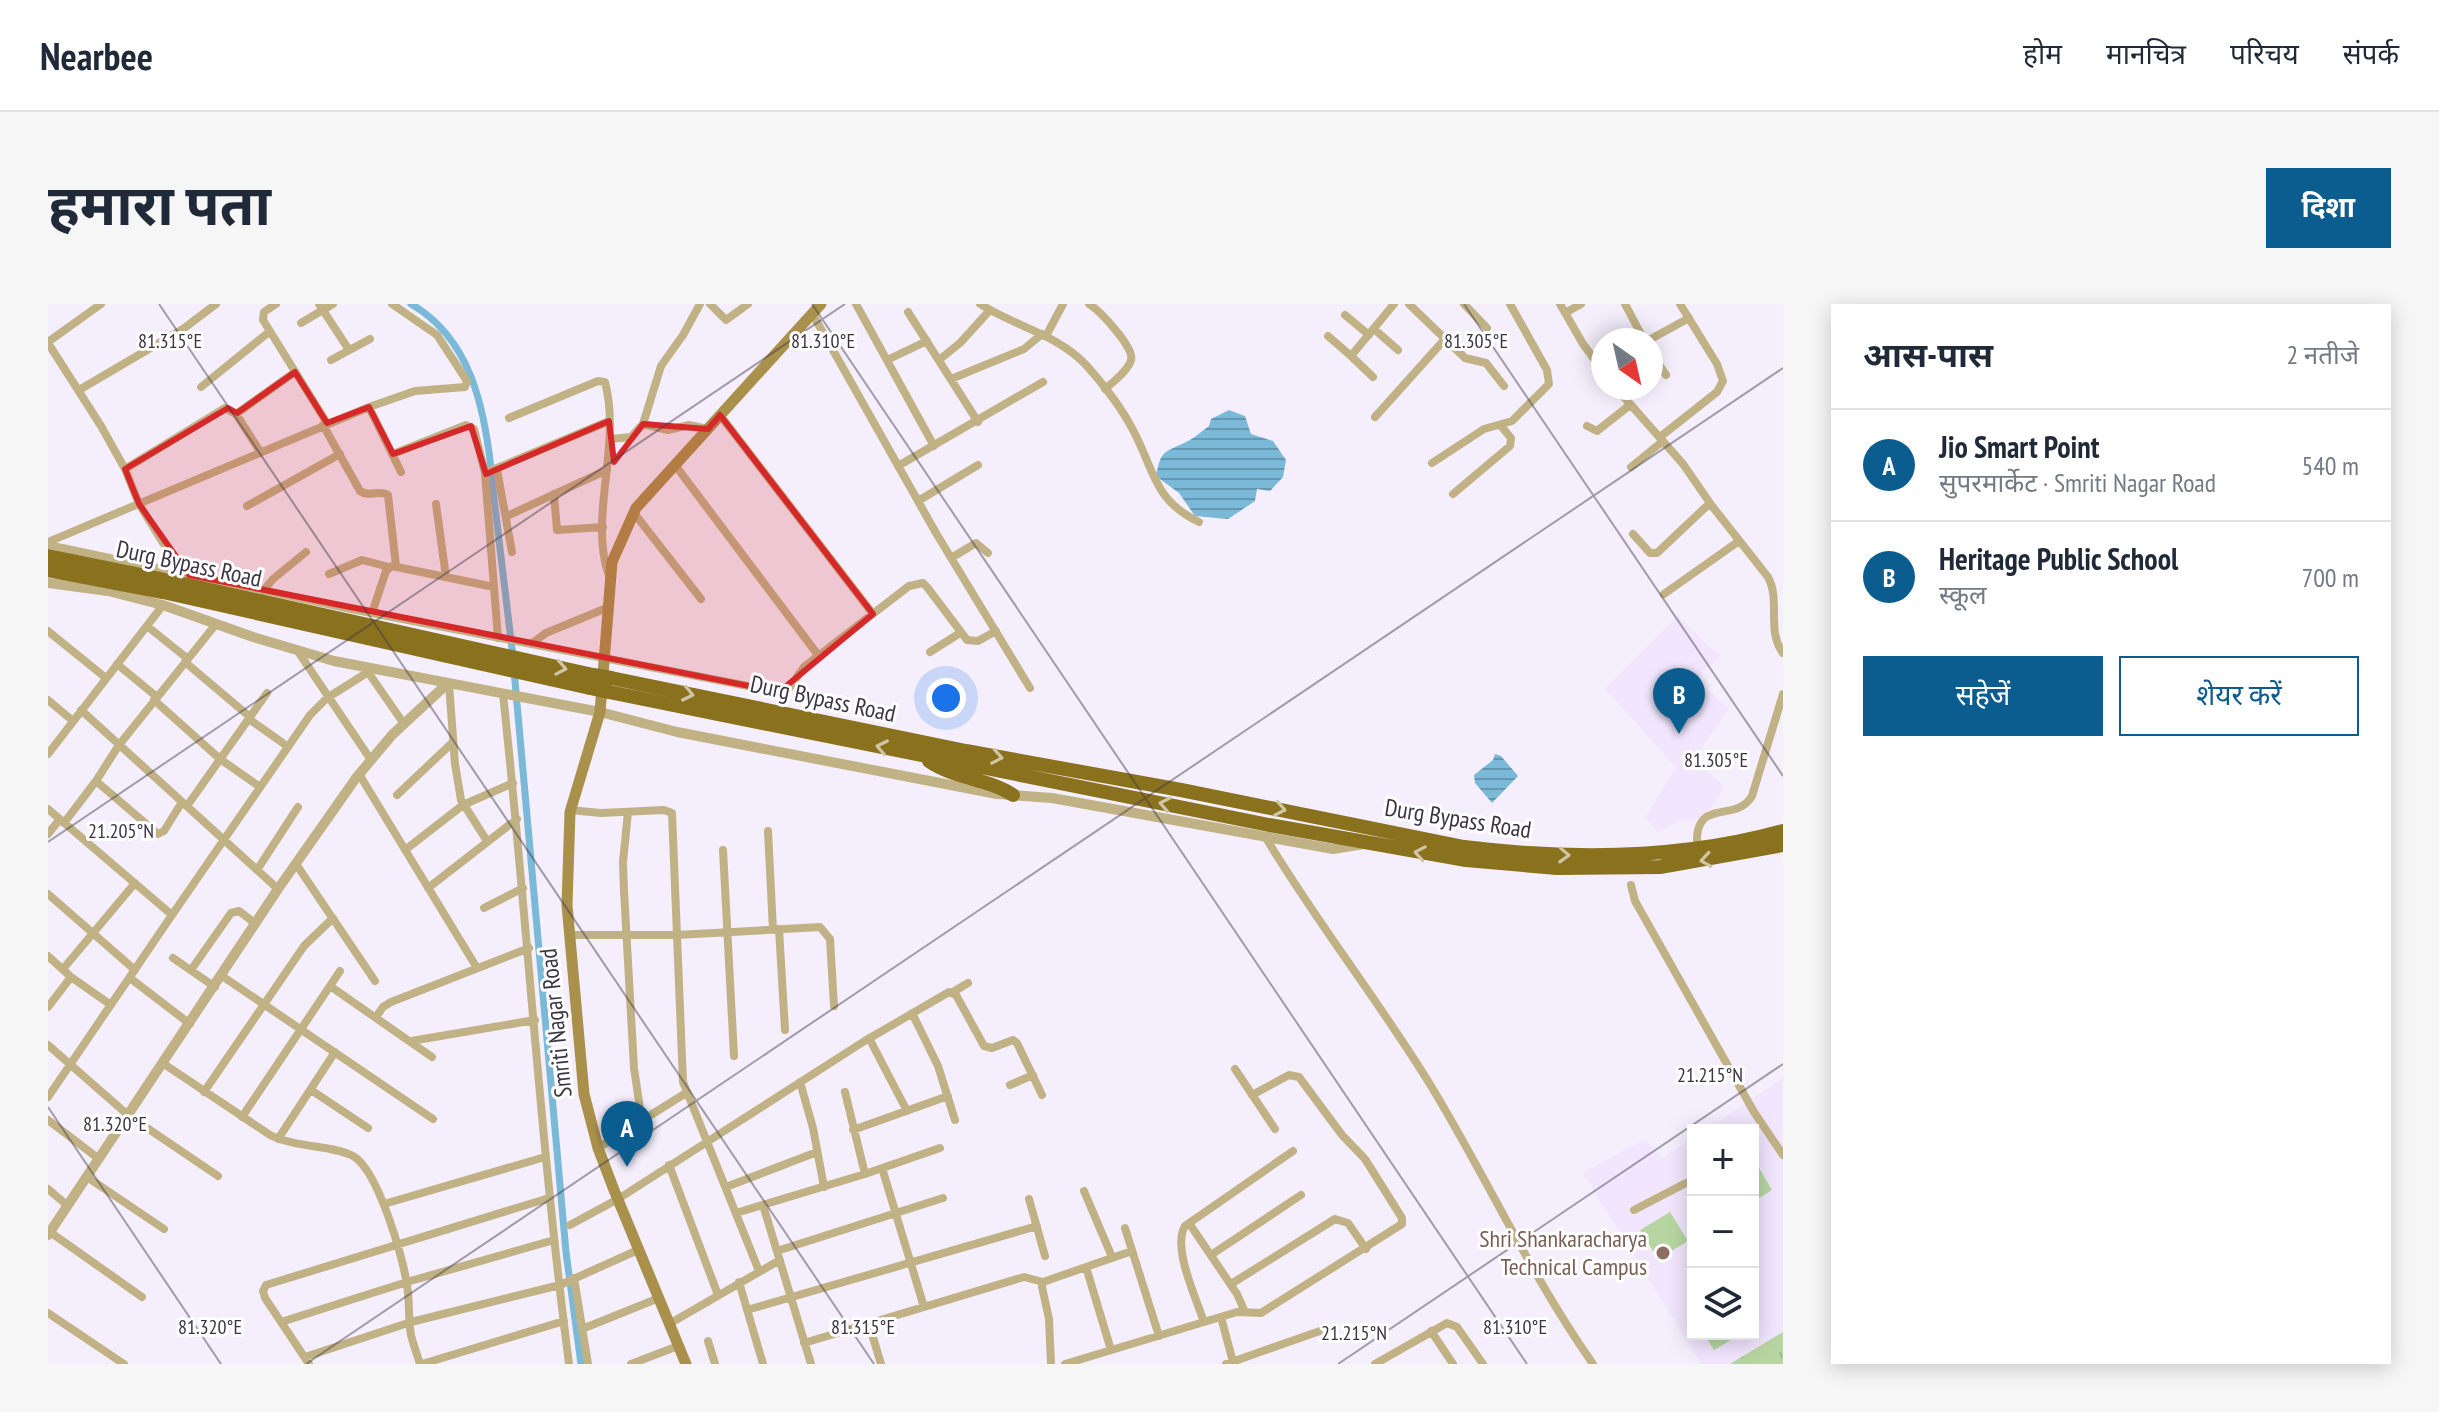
<!DOCTYPE html>
<html lang="hi">
<head>
<meta charset="utf-8">
<style>
	body { margin:0; font-family:"PT Sans Narrow","Noto Sans Devanagari",sans-serif; background:#f6f6f7; color:#1f2937 }
	.controls { position:absolute; right:24px; bottom:24px; display:grid; overflow:hidden; border-radius:0px; box-shadow:0 4px 20px #0003 }
	.controls button { width:72px; height:72px; display:grid; place-items:center; padding:0; border:0; border-bottom:2px solid #e0e1e3; background:#fff; color:#1f2937; font:40px sans-serif }
	.compass { position:absolute; left:1543px; top:24px; width:72px; height:72px; border-radius:50%; background:#fff; box-shadow:0 4px 20px #0003; rotate:146deg }
	.you { position:absolute; left:898px; top:394px; width:28px; height:28px; margin:-20px; border:6px solid #fff; border-radius:50%; background:#1a73e8; box-shadow:0 0 0 12px #1a73e833 }
	.badge { display:grid; place-items:center; width:52px; height:52px; border-radius:50%; background:#0c5d8f; color:#fff; font-size:26px; font-weight:700 }
	.pin { position:absolute; translate:-50% -66px; filter:drop-shadow(0 2px 4px #0008) }
	.pin::after { content:''; position:absolute; top:42px; width:28px; height:24px; background:inherit; clip-path:polygon(0 0,100% 0,50% 100%) }
	.list { margin:0; padding:0; list-style:none }
	h2 { display:flex; justify-content:space-between; align-items:center; height:104px; margin:0; padding:0 32px; font-size:34px }
	h2 small { font-size:26px; font-weight:400; color:#747a83 }
	.list li { display:grid; grid-template-columns:52px 1fr auto; gap:24px; align-items:center; box-sizing:border-box; height:112px; padding:0 32px; border-top:2px solid #e0e1e3 }
	.list b { display:block; font-size:30px; white-space:nowrap }
	.list p { margin:0; font-size:26px; white-space:nowrap; color:#747a83 }
	.list em { font-size:26px; font-style:normal; color:#747a83 }
	.actions { display:flex; gap:16px; padding:24px 32px }
	.actions a { flex:1; padding:18px 0; border:2px solid #0c5d8f; border-radius:0px; text-align:center; font-size:28px; color:#0c5d8f }
	.actions .main { background:#0c5d8f; color:#fff }
	.icon { flex:none; width:44px; height:44px; fill:none; stroke:currentColor; stroke-width:2; stroke-linecap:round; stroke-linejoin:round }
	.map { position:relative; flex:none; width:1735px; height:1060px; overflow:hidden; border-radius:0px }
	header { display:flex; align-items:center; gap:48px; box-sizing:border-box; height:112px; padding:0 40px; background:#fff; border-bottom:2px solid #e0e1e3 }
	header strong { font-size:38px }
	nav { display:flex; gap:44px; margin-inline-start:auto; font-size:28px }
	.intro { display:flex; align-items:center; justify-content:space-between; box-sizing:border-box; height:192px; padding:0 48px }
	h1 { margin:0; font-size:56px }
	.button { padding:20px 36px; border-radius:0px; background:#0c5d8f; color:#fff; font-size:28px; font-weight:700 }
	main { display:flex; gap:48px; padding:0 48px }
	aside { flex:1; background:#fff; border-radius:0px; box-shadow:0 4px 20px #0003 }
	.map>svg:first-child { display:block }
	.built { fill:#f1e6fe }
	.grass { fill:url(#grass-tufts) }
	.green { fill:#b7d5a1 }
	.water { fill:url(#water-rules) }
	.lines { fill:none; stroke-linecap:round; stroke-linejoin:round }
	.canal { stroke:#7ab9d7; stroke-width:7 }
	.minor { stroke:#c1b286; stroke-width:8 }
	.tertiary { stroke:#c1b286; stroke-width:10 }
	.secondary { stroke:#a9914c; stroke-width:11 }
	.trunk { stroke:#8a711d; stroke-width:14 }
	.trunk-bridge { stroke:#8a711d; stroke-width:14 }
	.oneway { stroke:#d0c6a5 }
	.marked { fill:#d62828; fill-opacity:0.2; stroke:#d62828; stroke-width:6; stroke-linejoin:round }
	.ticks { fill:none; stroke:#3b3542; stroke-width:2; stroke-opacity:0.45 }
	.education-dot { fill:#8d6e63; stroke:#fff; stroke-width:3 }
	.labels { text-anchor:middle; stroke-width:6; stroke-linejoin:round; paint-order:stroke }
	.street-label { font-size:24px; fill:#3b3542; stroke:#fff }
	.education-label { font-size:24px; fill:#785e54; stroke:#fff; text-anchor:end }
	.ticks-label { font-size:20px; text-anchor:middle; fill:#3b3542; stroke:#fff; stroke-width:6; stroke-linejoin:round; paint-order:stroke }
</style>
</head>
<body>
<header>
<strong>Nearbee</strong>
<nav><a>होम</a><a>मानचित्र</a><a>परिचय</a><a>संपर्क</a></nav>
</header>
<div class="intro"><h1>हमारा पता</h1><a class="button">दिशा</a></div>
<main>
<div class="map">
<svg width="1735" height="1060" viewBox="0 0 1735 1060">
	<defs>
		<pattern id="grass-tufts" width="24" height="20" patternUnits="userSpaceOnUse" patternTransform="scale(2)"><rect width="24" height="20" fill="#b7d5a1"/><path d="M3 7l-1-3M5 7V3M7 7l1-3M15 17l-1-3M17 17v-4M19 17l1-3" fill="none" stroke="#9eb78c"/></pattern>
		<pattern id="water-rules" width="6" height="5" patternUnits="userSpaceOnUse" patternTransform="scale(2)"><rect width="6" height="5" fill="#7ab9d7"/><path d="M0 2.5h6" fill="none" stroke="#6597b0"/></pattern>
	</defs>
	<rect width="100%" height="100%" fill="#f5effd"/>
	<path class="built" d="M1630,312L1672,352L1647,376L1681,404L1646,456L1677,483L1655,515L1630,517L1610,528L1597,514L1628,463L1557,385Z
		M1735,774V1060H1653L1535,869L1597,835L1614,854L1645,834V1030H1705V826H1658Z"/>
	<path class="grass" d="M1735,1028V1060H1682Z"/>
	<path class="green" d="M1707,857L1724,886L1705,898V858Z
		M1622,908L1640,937L1610,955L1592,926Z
		M1656,1030H1693L1666,1046Z"/>
	<path class="water" d="M1181,106L1197,112L1203,130L1225,137L1238,156L1235,173L1222,187L1209,185L1207,197L1180,215L1147,212L1131,189L1108,172C1113,148 1114,149 1134,140C1144,136 1153,128 1161,122L1163,115Z
		M1447,450L1453,452L1470,472L1444,499L1427,479L1426,471L1445,456Z"/>
	<g class="lines">
		<path class="canal" d="M363,0C422,34 436,102 443,164
			M443,169L465,353
			M466,366L518,948L533,1060"/>
		<path class="minor" d="M228,0L216,8L215,16L279,119
			M271,0L301,46
			M662,0L678,16L700,0
			M808,0L886,142
			M932,0C966,22 1009,30 1038,61C1055,80 1073,103 1085,126C1106,165 1105,196 1151,218
			M1041,0C1052,7 1087,44 1083,56C1080,67 1065,78 1057,85
			M1361,0L1417,54L1438,59L1456,82
			M1416,0L1439,24
			M1512,0L1535,40L1555,67
			M1577,0L1596,36
			M860,8L930,118
			M764,9L888,229L982,384
			M1517,9L1533,0
			M1297,11L1321,31
			M253,19L285,0
			M1326,25L1350,46
			M998,32L1015,0
			M1280,32L1303,52
			M1601,36L1641,14
			M0,38L53,0
			M0,39L53,122L77,165L91,200L115,239L141,270
			M1603,48L1618,71
			M283,56L322,35
			M839,56L879,37
			M891,56L912,39L942,6
			M1325,73L1303,52L1346,0
			M903,75L976,45L994,30
			M153,83L221,28
			M1568,84L1635,160L1664,202L1720,273C1733,297 1718,326 1735,349
			M31,86L135,25L168,0
			M321,103L353,168
			M188,110L247,68
			M672,111L825,310
			M1327,113L1397,35
			M461,114L550,77L557,78C574,142 540,213 561,272
			M595,120L620,126L641,121L660,125
			M275,121L312,187C321,194 331,185 340,191L348,262
			M1539,122L1549,127L1582,101
			M1612,133L1669,88L1675,77L1669,60L1632,0
			M563,135L583,133L595,120L613,62L635,31L652,0
			M345,150L418,121L426,125L437,169L450,334
			M1384,159L1436,125L1464,117L1501,80L1499,66L1462,0
			M627,161L770,351
			M850,162L995,78
			M1583,163L1615,137
			M77,165L177,104L188,110L213,149
			M449,166L464,248
			M437,169L561,117
			M506,190L509,226L555,223
			M1405,190L1462,142L1463,134L1453,122
			M870,197L930,161
			M388,200L398,273
			M199,202L292,150
			M586,209L653,295
			M459,212L559,166
			M1585,230L1602,249H1609L1662,199
			M0,238L321,103L367,87L417,83L419,77L389,31L344,0
			M0,241L303,305L731,388L740,386L756,363L861,282L875,279L879,283L919,336L930,337L948,327
			M903,254L928,239L940,249
			M281,270L314,256L341,263
			M215,287L225,275L258,248
			M1616,290L1691,237
			M324,309L338,267L344,262L446,283
			M99,322L140,355
			M0,327L58,374
			M483,340L498,329L561,303
			M249,346L323,456
			M882,348L912,329
			M137,358L202,413
			M69,360L109,393
			M320,368L356,420
			M401,380L407,460L413,496L439,537
			M455,390C479,613 492,837 521,1060
			M0,396L25,417
			M106,396L172,455L212,483
			M33,406L230,585
			M201,415L239,442
			M0,450L115,301
			M311,470L429,664
			M48,477L110,530L116,527L134,498
			M349,491L405,438
			M139,502L219,389
			M0,505L124,611L262,411L279,394L325,365
			M522,506L553,509L616,506L624,509L635,778L711,967
			M580,508L575,558L576,587L586,764L594,818
			M16,519L48,477L71,441L168,320
			M720,527L725,626
			M0,530L12,515
			M1218,534C1269,619 1331,697 1383,782C1439,874 1483,972 1545,1060
			M1649,543C1646,491 1687,521 1704,492L1735,390
			M357,546L415,501L465,479
			M675,546L686,752
			M248,560L327,677
			M209,566L250,503
			M1583,581L1587,597L1706,808L1735,851
			M380,584L469,515
			M0,590L87,666
			M436,604L475,584
			M731,625L737,726
			M521,631H629L772,623L782,635L786,702
			M0,652L23,673L63,701
			M125,654L167,683
			M15,665L87,579
			M143,666L183,609L191,607L208,620
			M174,672L385,815
			M82,674L142,720
			M282,682L384,753
			M905,688L920,679
			M0,703L23,673
			M864,709L890,762L907,816
			M328,713L335,703L343,698L481,644
			M821,734L859,807
			M363,737L487,716
			M0,741L80,811L170,872
			M116,760L222,831C248,844 285,841 305,852C330,866 355,953 359,981C362,998 360,1015 363,1031C365,1040 369,1050 372,1060
			M1187,765L1227,825
			M752,778L765,824L776,883
			M962,781L985,771
			M263,786L320,824
			M156,788L256,642L285,614
			M797,788L817,870
			M0,793L124,611
			M194,813L292,667
			M0,816L51,855
			M805,826L900,792
			M230,835L287,748
			M550,844L638,789
			M621,861L670,991
			M834,864L876,1003
			M39,873L116,925
			M678,883L769,848
			M0,885L20,902
			M1036,887L1064,953
			M981,895L997,952
			M336,900L497,853
			M715,901L763,1060
			M1586,906L1638,879
			M688,909L817,870L892,844
			M1141,919L1189,990L1197,1008
			M522,921L570,895L815,738L901,688L908,691L936,742L944,744L965,736L969,739L994,791
			M1077,924L1111,1032
			M2,928L94,993
			M729,947L895,894
			M1163,951L1253,891
			M1038,963L1063,1046
			M526,974L540,1060
			M691,978L715,1060
			M1183,980L1287,915L1300,919L1318,945
			M699,1006L989,922
			M0,1009L76,1060
			M1173,1013L1185,1058
			M233,1018L359,978L506,936
			M1156,1018C1148,994 1124,943 1137,922L1245,847
			M621,1020L732,956
			M821,1020L833,1060
			M534,1025L611,994
			M1383,1027L1405,1060
			M660,1037L667,1060
			M756,1039L976,973L995,978
			M257,1053L363,1018L512,981L590,946
			M261,1060L217,994L215,987L218,981L501,894
			M374,1060L516,1017
			M583,1060L630,1042
			M1003,1060L1001,1015L994,983L995,978L1084,947
			M1017,1060L1189,1008L1213,1009L1354,920V914L1317,855L1294,831L1251,773L1241,771L1204,791
			M1178,1060L1272,1027
			M1327,1060L1399,1019L1409,1023L1435,1060"/>
		<path class="tertiary" d="M0,279L60,287L115,301L205,333L286,357L552,408L629,428L949,490L1004,494L1285,545L1316,540
			M0,931L230,585L308,474L344,431L399,380"/>
		<path class="secondary" d="M638,1060L566,886L550,844L536,790L519,601L522,508L552,408L564,258L588,204L773,0"/>
		<path class="trunk" d="M0,252L108,274L545,371
			M0,266L115,288L542,384
			M563,374L918,447L1133,486L1416,543C1522,556 1631,556 1735,527
			M561,388L1221,521L1418,556L1509,564L1612,563L1735,541
			M881,457C907,475 939,474 965,491"/>
		<path class="trunk-bridge" d="M545,371L563,374
			M542,384L561,388"/>
	</g>
	<defs><path id="oneway-chevron" d="M-2-3.5L2.5 0L-2 3.5" fill="none" stroke-width="1.6" stroke-linecap="round" stroke-linejoin="round" transform="scale(2)"/></defs>
	<g class="oneway">
		<use href="#oneway-chevron" transform="translate(513 364) rotate(11)"/>
		<use href="#oneway-chevron" transform="translate(640 390) rotate(12)"/>
		<use href="#oneway-chevron" transform="translate(834 443) rotate(-168)"/>
		<use href="#oneway-chevron" transform="translate(949 453) rotate(10)"/>
		<use href="#oneway-chevron" transform="translate(1117 500) rotate(-169)"/>
		<use href="#oneway-chevron" transform="translate(1232 505) rotate(11)"/>
		<use href="#oneway-chevron" transform="translate(1372 549) rotate(-170)"/>
		<use href="#oneway-chevron" transform="translate(1516 551) rotate(2)"/>
		<use href="#oneway-chevron" transform="translate(1658 556) rotate(171)"/>
	</g>
	<path class="marked" d="M247,68L279,119L321,103L345,150L423,122L438,170L561,117L566,158L595,120L660,125L672,111L825,310L731,388L141,271L91,200L77,165L180,104L189,109Z"/>
	<path class="ticks" d="M111,0L826,1060M764,0L1479,1060M1416,0L1735,472M0,538L797,0M0,803L173,1060M258,1060L1735,64M1290,1060L1735,760"/>
	<circle class="education-dot" cx="1615" cy="949" r="8"/>
	<g class="labels">
		<g class="street-label">
			<text transform="translate(141 260) rotate(12)" y="8">Durg Bypass Road</text>
			<text transform="translate(775 395) rotate(12)" y="8">Durg Bypass Road</text>
			<text transform="translate(1410 515) rotate(9)" y="8">Durg Bypass Road</text>
			<text transform="translate(508 719) rotate(-96)" y="8">Smriti Nagar Road</text>
		</g>
		<g class="education-label">
			<text x="1599" y="943">Shri Shankaracharya<tspan x="1599" dy="28">Technical Campus</tspan></text>
		</g>
	</g>
	<g class="ticks-label">
		<text x="1428" y="44">81.305°E</text>
		<text x="122" y="44">81.315°E</text>
		<text x="775" y="44">81.310°E</text>
		<text x="1668" y="463">81.305°E</text>
		<text x="73" y="534">21.205°N</text>
		<text x="1662" y="778">21.215°N</text>
		<text x="67" y="827">81.320°E</text>
		<text x="162" y="1030">81.320°E</text>
		<text x="815" y="1030">81.315°E</text>
		<text x="1467" y="1030">81.310°E</text>
		<text x="1306" y="1036">21.215°N</text>
	</g>
</svg>
<div class="controls">
<button>+</button>
<button>−</button>
<button><svg class="icon" aria-label="layers" viewBox="0 0 24 24"><path d="M12 4l9 5-9 5-9-5zM3 14l9 5 9-5"/></svg></button>
</div>
<svg class="compass" viewBox="-18 -18 36 36"><path d="M0-13l5 13h-10z" fill="#e53935"/><path d="M0 13l5-13h-10z" fill="#747a83"/></svg>
<div class="you"></div>
<div class="pin badge" style="left:579px;top:863px">A</div>
<div class="pin badge" style="left:1631px;top:430px">B</div>
</div>
<aside>
<h2>आस-पास<small>2 नतीजे</small></h2>
<ul class="list">
<li><span class="badge">A</span><div><b>Jio Smart Point</b><p>सुपरमार्केट · Smriti Nagar Road</p></div><em>540 m</em></li>
<li><span class="badge">B</span><div><b>Heritage Public School</b><p>स्कूल</p></div><em>700 m</em></li>
</ul>
<div class="actions"><a class="main">सहेजें</a><a>शेयर करें</a></div>
</aside>
</main>
</body>
</html>
